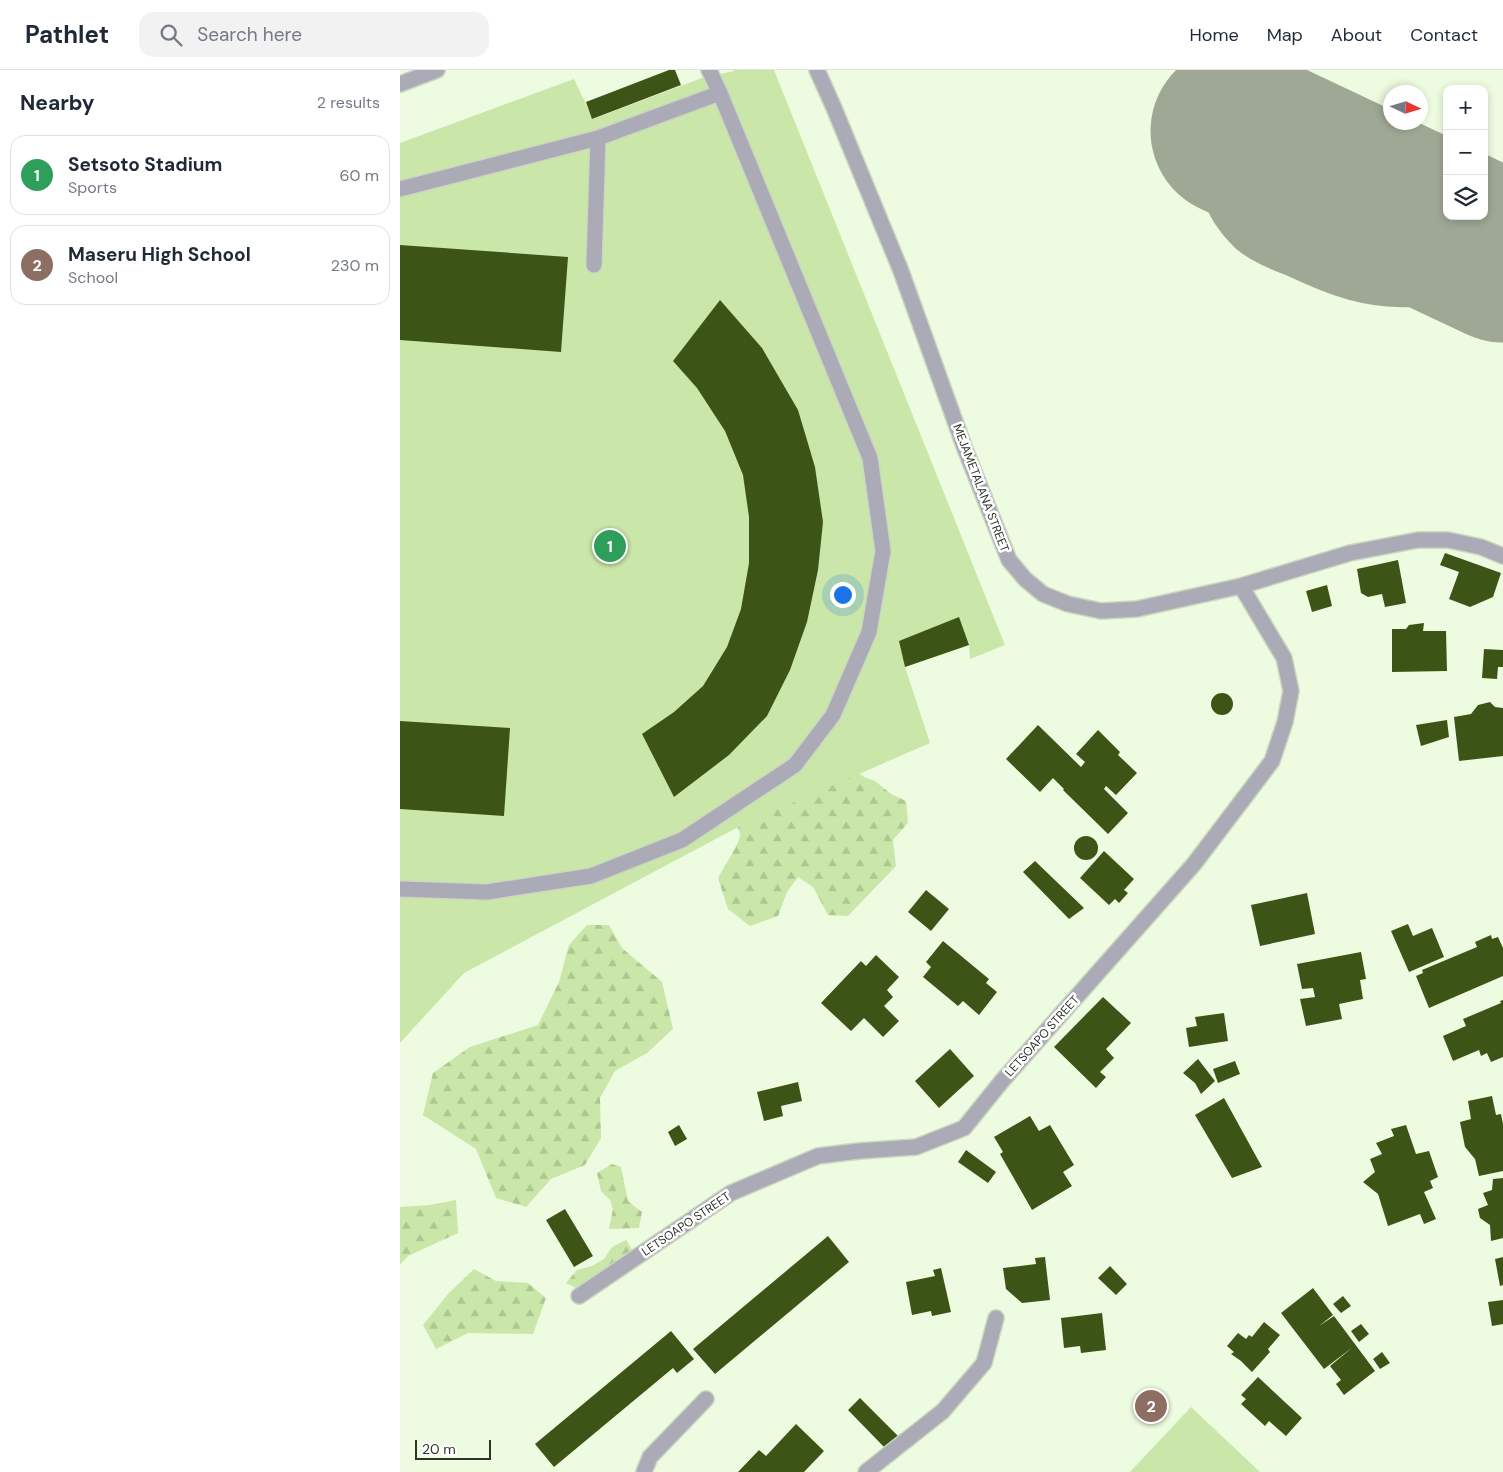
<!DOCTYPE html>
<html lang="en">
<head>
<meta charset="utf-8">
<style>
	body { margin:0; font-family:"DM Sans",sans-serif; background:#f2f2f3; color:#1f2937 }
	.controls { position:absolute; right:15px; top:15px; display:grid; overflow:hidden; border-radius:10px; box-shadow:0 2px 8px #0003 }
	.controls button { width:45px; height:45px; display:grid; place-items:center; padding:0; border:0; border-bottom:1px solid #e0e1e3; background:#fff; color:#1f2937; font:25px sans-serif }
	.compass { position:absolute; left:983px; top:15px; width:45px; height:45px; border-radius:50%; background:#fff; box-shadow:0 2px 8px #0003; rotate:94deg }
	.scale { position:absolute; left:15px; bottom:12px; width:76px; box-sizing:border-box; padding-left:5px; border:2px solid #2e3329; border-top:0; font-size:14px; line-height:18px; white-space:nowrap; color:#2e3329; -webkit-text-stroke:4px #fff; paint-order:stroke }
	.you { position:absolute; left:442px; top:524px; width:18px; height:18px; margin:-12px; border:4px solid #fff; border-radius:50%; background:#1a73e8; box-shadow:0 0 0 8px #1a73e833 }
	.badge { display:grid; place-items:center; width:32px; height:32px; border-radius:50%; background:#ea580c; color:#fff; font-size:16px; font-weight:700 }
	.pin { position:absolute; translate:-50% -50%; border:2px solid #fff; box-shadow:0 1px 5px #0006 }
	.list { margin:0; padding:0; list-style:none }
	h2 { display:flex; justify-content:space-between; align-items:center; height:65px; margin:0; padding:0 20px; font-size:21px }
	h2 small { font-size:16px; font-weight:400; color:#747a83 }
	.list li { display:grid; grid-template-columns:32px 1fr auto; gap:15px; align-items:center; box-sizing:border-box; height:80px; margin:0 10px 10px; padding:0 10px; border:1px solid #e0e1e3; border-radius:15px }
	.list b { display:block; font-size:19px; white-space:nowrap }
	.list p { margin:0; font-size:16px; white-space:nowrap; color:#747a83 }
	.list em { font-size:16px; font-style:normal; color:#747a83 }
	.icon { flex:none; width:28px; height:28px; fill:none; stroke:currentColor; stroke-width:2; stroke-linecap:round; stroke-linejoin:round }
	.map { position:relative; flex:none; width:1103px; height:1402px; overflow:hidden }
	header { display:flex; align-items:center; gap:30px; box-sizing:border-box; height:70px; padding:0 25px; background:#fff; border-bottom:1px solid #e0e1e3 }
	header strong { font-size:24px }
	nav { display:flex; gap:28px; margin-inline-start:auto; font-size:18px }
	.search { width:350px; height:45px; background:#f2f2f3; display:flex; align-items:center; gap:12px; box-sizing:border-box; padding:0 18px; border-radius:15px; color:#747a83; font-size:19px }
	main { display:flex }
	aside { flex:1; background:#fff }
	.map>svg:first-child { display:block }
	.forest { fill:url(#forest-firs) }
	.garden { fill:#cae7a9 }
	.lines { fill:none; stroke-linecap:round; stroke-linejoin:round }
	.taxiway { stroke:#9ea894; stroke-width:69 }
	.runway { stroke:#9ea894; stroke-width:171 }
	.building { fill:#3c5516 }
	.minor-casing { stroke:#cbd7bf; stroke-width:18 }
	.minor { stroke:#aaabb7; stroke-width:15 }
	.labels { text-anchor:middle; stroke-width:5; stroke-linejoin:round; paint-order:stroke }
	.street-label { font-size:12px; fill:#2e3329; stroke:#fff }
</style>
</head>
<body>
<header>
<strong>Pathlet</strong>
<div class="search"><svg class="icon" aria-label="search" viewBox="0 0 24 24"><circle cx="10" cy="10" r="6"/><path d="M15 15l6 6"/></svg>Search here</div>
<nav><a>Home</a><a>Map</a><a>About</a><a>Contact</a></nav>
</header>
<main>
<aside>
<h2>Nearby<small>2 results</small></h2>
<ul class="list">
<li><span class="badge" style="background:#2e9e5b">1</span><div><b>Setsoto Stadium</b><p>Sports</p></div><em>60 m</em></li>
<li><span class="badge" style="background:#8d6e63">2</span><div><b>Maseru High School</b><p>School</p></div><em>230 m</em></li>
</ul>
</aside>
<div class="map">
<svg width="1103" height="1402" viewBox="0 0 1103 1402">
	<defs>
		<pattern id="forest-firs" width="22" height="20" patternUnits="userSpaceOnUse" patternTransform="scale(1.25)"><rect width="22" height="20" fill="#cae7a9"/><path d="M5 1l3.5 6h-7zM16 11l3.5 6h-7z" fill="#aec791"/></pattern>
	</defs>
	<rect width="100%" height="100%" fill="#edfbe0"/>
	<path class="forest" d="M453,699L464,707L475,711L491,724L506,731L508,753L493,770L496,796L448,846L428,845L413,817L398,807L387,822L378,846L350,856L328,839L318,808C323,798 341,772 340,764C339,759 335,754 333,749Z
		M187,855H209L222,878L262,912L273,959L247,983L215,1001L200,1028L201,1068L185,1095L151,1109L126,1137L96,1128L76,1079L23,1045L33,1003L70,977L138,955L159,912L169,875Z
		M212,1094L221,1097L228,1131L242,1142L239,1158L209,1159L213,1139L210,1130L201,1121L197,1103Z
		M56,1130L58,1163L8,1186L0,1195V1137L30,1135Z
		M226,1170L233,1181L224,1190L207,1197L178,1219L166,1213L177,1200L192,1196L204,1189L212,1177Z
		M74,1199L96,1211L128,1213L146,1228L133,1264L68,1263L36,1279L23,1255L48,1224Z"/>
	<path class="garden" d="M333,0H374L605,575L570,589L569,575L505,597L530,673L342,755L64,903L0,973V73L174,9L193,49L302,8L334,1Z
		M791,1337L860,1402H730Z"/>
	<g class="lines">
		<path class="taxiway" d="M978,128C972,122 965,117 959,110C944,94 933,65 910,59C896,54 875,54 862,62C845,72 833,103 838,122C840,133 851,145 859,153C871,163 889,169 903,175C931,188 959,200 989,202C1027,205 1065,198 1103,201"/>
		<path class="runway" d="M836,61L1103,187"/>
	</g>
	<path class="building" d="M269,0H275L281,15L192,49L186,32Z
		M0,175L168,187L161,282L0,270Z
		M320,230L362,278L398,340L415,397L423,452L418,500L407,552L390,600L367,646L329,685L274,727L242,664L274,642L303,616L327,577L341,539L349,493V447L343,405L325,361L297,318L273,291Z
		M1045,483L1101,503L1093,527L1070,537L1049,529L1059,502L1040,495Z
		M998,490L1006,533L985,537L982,524L968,527L961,523L957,499Z
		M927,515L932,536L912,542L906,521Z
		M559,547L569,575L505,597L499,571Z
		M1024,553L1023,561H1046L1047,601L992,602V559H1006L1009,555Z
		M1084,579L1103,580V597H1098L1097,609L1082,608Z
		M811 634a11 11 0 1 1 22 0a11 11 0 1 1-22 0Z
		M1090,632L1095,637L1103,638V686L1059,691L1054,647L1071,644L1078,635Z
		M1047,650L1049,667L1021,676L1016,655Z
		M0,651L110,658L104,746L0,739Z
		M638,655L681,697L685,692L676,684L698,660L720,682L718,685L737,703L716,725L706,716L704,719L728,743L708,764L663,720L664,719L653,708L640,722L606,689Z
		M674 778a12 12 0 1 1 24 0a12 12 0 1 1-24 0Z
		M704,781L734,809L724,820L728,823L719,833L715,829L709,835L680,808Z
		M635,791L684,838L669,849L623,802Z
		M526,820L549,839L531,861L508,842Z
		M907,823L915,864L860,876L851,835Z
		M1008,854L1013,866L1032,858L1044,887L1009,902L991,861Z
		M1091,865L1092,869L1098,867L1103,878V906L1029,938L1016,906L1023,903L1022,900L1077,877L1075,872Z
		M543,871L589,909L586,913L597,922L579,945L563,931L558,936L523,907L531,897L526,892Z
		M961,882L966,909L960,910L963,929L939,934L942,949L906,956L900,929L915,927L913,918L902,919L897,894Z
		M476,885L499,907L487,920L493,927L484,936L499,951L483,967L464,948L451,961L421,933L461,891L466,896Z
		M703,927L731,953L706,979L714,988L700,1002L706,1007L696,1018L654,977Z
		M1103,930V987L1091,992L1087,983L1081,986L1079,980L1053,991L1043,966L1066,956L1063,949L1101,933L1100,931Z
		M824,943L828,971L789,977L786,958L797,956L795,947Z
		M550,979L574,1006L539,1038L515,1011Z
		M798,989L815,1011L801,1024L795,1013L783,1003Z
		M835,991L840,1004L818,1013L813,999Z
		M398,1012L402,1031L381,1036L383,1046L364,1051L357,1022Z
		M1092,1026L1096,1045L1101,1044L1103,1054V1101L1079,1106L1075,1089L1065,1077L1060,1052L1071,1049L1068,1031Z
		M824,1028L862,1097L832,1108L795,1045Z
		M630,1046L639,1061L650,1055L674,1095L663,1102L672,1116L632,1140L600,1084L603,1082L594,1067Z
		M279,1055L287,1069L275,1076L268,1062Z
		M1006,1055L1016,1084L1029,1081L1038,1107L1030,1111L1033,1118L1024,1122L1036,1149L1024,1154L1020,1144L988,1156L978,1124L963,1112L975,1102L970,1089L982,1084L976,1073L994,1066L991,1059Z
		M566,1080L596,1102L588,1113L558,1092Z
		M1103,1108V1168L1091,1171L1090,1155L1080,1148L1078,1139L1088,1135L1083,1123L1092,1120L1093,1109Z
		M165,1139L193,1186L174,1197L146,1150Z
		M428,1166L449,1192L315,1304L293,1279Z
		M645,1187L650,1230L622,1233L606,1219L603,1198L636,1194L635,1188Z
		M1103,1187V1215L1100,1216L1095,1189Z
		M710,1196L727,1214L716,1225L698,1208Z
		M541,1198L551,1242L532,1246L531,1241L512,1245L506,1212L535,1206L533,1200Z
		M913,1218L933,1245L919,1256L934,1246L975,1301L944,1325L936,1314L941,1310L930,1296L953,1277L924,1299L881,1243Z
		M943,1226L951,1236L941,1243L933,1234Z
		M1103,1230V1254L1092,1256L1088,1232Z
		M702,1243L706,1280L681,1283L680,1276L664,1278L661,1248Z
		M864,1252L880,1265L868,1279L870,1282L852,1302L841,1291L831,1284L834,1282L827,1276L838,1263L846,1269L849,1265L852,1267Z
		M961,1254L969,1264L959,1272L951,1261Z
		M271,1261L294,1289L277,1303L273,1298L154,1397L135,1374Z
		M982,1282L990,1293L980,1299L973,1289Z
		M858,1307L902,1348L886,1366L869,1351L865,1356L841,1334L846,1329L841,1325Z
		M460,1328L498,1366L485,1378L448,1340Z
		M396,1354L424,1381L404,1402H338L359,1380L366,1386Z"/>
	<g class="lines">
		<g class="minor-casing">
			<path id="minor" d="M309,0L320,23
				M417,0L434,38L501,201L565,379L609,490L625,509L643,524L668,534L701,541L737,539L841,516L950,483L1018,470H1048L1081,477L1103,486
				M0,14L37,0
				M0,119L198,68L320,23L470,388L483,481L469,562L433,645L395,695L282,770L191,806L87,822L0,819
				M194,195L198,68
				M179,1226L331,1123L418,1086L459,1081L516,1077L564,1058L602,1011L794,794L872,691L885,652L891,621L884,588L841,516
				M244,1402L250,1387L306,1329
				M466,1402L543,1341L584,1293L596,1248"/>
		</g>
		<use href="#minor" class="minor"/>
	</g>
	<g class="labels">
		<g class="street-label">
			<text transform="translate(581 418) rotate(69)" y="4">MEJAMETALANA STREET</text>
			<text transform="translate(642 966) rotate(-48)" y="4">LETSOAPO STREET</text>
			<text transform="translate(286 1154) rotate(-34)" y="4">LETSOAPO STREET</text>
		</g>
	</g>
</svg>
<div class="controls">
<button>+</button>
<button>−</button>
<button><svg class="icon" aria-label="layers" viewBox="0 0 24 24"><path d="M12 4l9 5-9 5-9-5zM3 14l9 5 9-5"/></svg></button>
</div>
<svg class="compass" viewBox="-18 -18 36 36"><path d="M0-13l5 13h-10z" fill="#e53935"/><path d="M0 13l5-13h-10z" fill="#747a83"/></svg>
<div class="scale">20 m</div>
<div class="you"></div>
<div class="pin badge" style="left:210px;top:476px;background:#2e9e5b">1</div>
<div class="pin badge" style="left:751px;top:1336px;background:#8d6e63">2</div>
</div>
</main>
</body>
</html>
